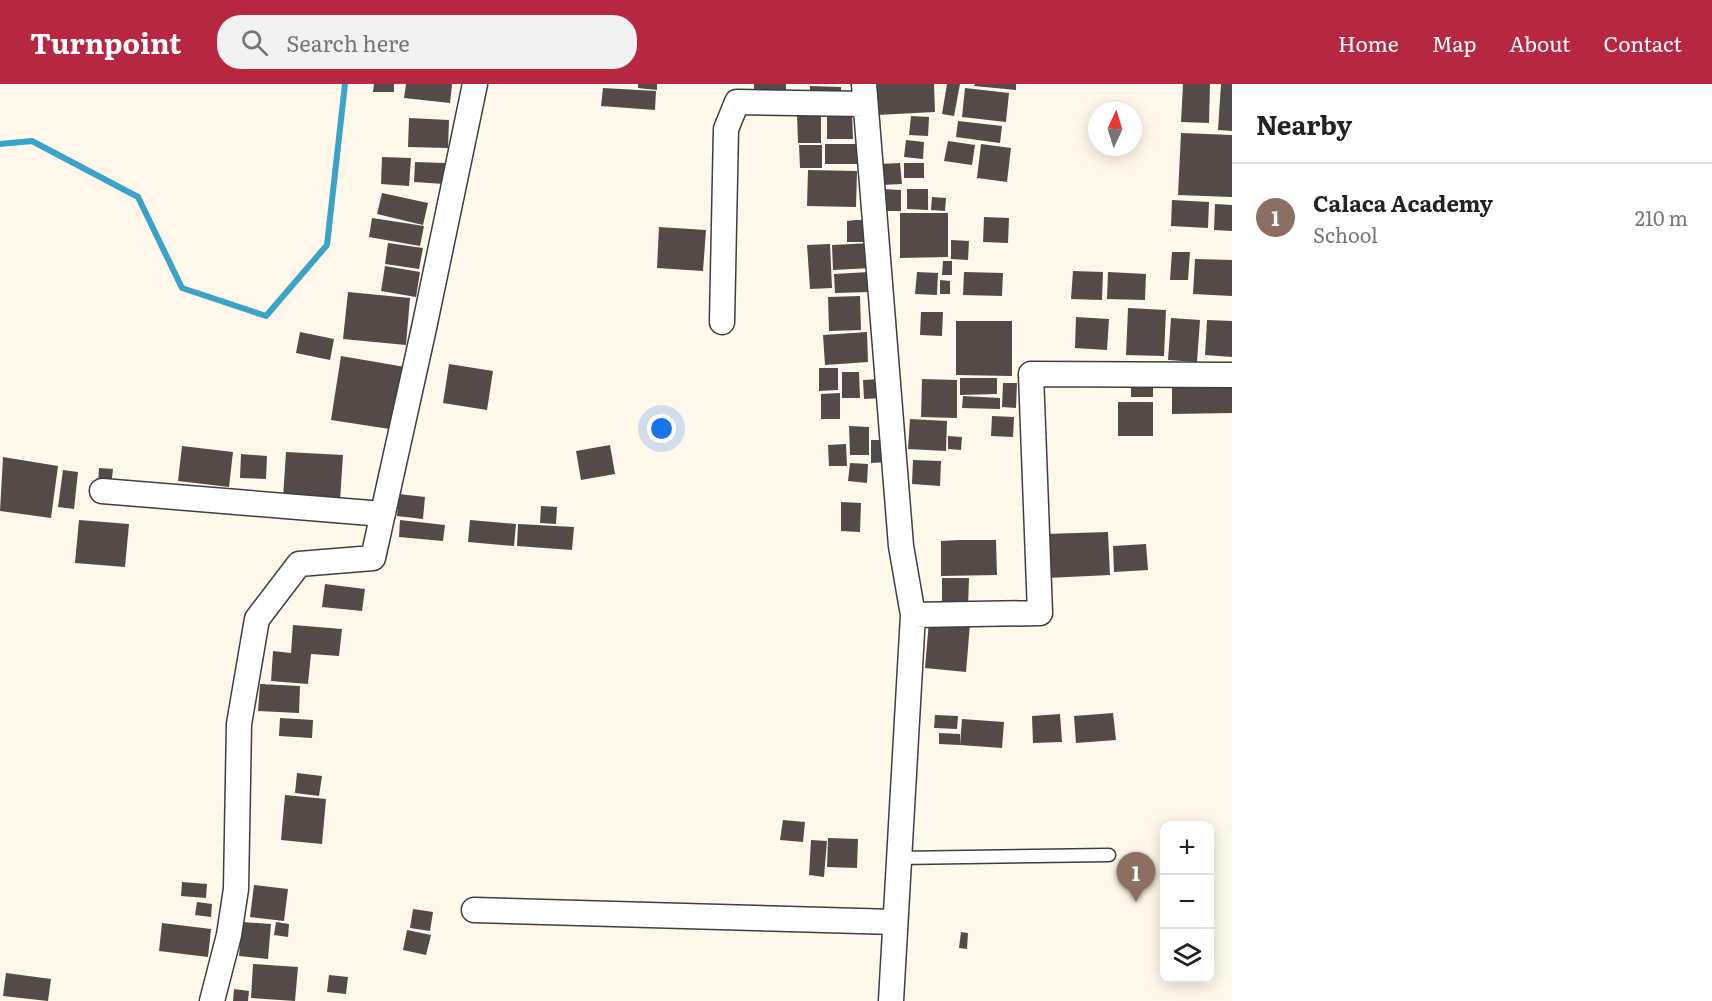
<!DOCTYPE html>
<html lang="en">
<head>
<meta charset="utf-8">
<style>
	body { margin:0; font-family:Literata,serif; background:#f2f2f2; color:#222 }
	.controls { position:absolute; right:18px; bottom:18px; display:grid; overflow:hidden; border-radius:12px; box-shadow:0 3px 15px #0003 }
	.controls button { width:54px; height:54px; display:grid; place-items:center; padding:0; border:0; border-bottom:2px solid #e0e0e0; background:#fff; color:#222; font:30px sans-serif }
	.compass { position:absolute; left:1088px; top:18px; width:54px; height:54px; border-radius:50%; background:#fff; box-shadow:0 3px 15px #0003; rotate:4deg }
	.you { position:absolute; left:662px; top:345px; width:21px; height:21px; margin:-15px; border:4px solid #fff; border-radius:50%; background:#1a73e8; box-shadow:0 0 0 9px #1a73e833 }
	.badge { display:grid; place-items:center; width:39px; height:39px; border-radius:50%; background:#b82741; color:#fff; font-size:20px; font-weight:700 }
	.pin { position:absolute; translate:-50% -50px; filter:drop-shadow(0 2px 3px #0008) }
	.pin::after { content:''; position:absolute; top:32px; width:21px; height:18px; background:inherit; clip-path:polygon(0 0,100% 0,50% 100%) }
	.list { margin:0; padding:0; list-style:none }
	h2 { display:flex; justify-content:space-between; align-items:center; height:78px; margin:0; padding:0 24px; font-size:26px }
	h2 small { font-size:20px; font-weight:400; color:#767676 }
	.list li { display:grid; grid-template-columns:39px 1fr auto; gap:18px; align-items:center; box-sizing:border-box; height:108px; padding:0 24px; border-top:2px solid #e0e0e0 }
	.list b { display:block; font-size:22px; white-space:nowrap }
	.list p { margin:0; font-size:20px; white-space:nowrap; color:#767676 }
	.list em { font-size:20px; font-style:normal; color:#767676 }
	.icon { flex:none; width:33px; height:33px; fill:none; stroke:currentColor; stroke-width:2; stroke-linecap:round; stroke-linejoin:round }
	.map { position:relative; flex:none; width:1232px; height:917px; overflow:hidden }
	header { display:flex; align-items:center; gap:36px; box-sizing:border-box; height:84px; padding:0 30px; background:#b82741; color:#fff }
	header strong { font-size:28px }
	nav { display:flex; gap:33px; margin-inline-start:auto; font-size:21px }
	.search { width:420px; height:54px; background:#f2f2f2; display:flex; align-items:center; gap:15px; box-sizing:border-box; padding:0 21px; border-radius:24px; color:#767676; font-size:22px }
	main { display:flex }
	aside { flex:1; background:#fff }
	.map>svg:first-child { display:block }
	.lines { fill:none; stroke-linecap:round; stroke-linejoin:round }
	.stream { stroke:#3aa3ca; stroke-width:6 }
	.building { fill:#544b48 }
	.service-casing { stroke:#3f3f3f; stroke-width:15 }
	.minor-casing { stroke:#3f3f3f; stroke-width:27 }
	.service { stroke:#fff; stroke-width:12 }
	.minor { stroke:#fff; stroke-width:24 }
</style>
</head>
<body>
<header>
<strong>Turnpoint</strong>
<div class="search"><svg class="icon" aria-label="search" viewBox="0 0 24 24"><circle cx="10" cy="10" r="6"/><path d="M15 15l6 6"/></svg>Search here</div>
<nav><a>Home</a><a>Map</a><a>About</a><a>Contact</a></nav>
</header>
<main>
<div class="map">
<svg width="1232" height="917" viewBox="0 0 1232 917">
	<rect width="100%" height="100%" fill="#fff8eb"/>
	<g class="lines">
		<path class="stream" d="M0,60L32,57L138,113L182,204L266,232L327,161L345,0"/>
	</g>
	<path class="building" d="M374,0H394V8H373Z
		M406,0H452L450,19L404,14Z
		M638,0H657V6L638,4Z
		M754,0H786V13L754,12Z
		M875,0H934L935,28L877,31Z
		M947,0H960L954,32L942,30Z
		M975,0H1016V6L974,2Z
		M1183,0H1210L1209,39L1181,38Z
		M1221,0H1232V47L1218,46Z
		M810,2L841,3V17H810Z
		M603,4L656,7L655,26L601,22Z
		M965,4L1009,9L1006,38L962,33Z
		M827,28H852L853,55H827Z
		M821,29V59H798L797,30Z
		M911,32L929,33L928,52L909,51Z
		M409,34L449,36L448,64L408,63Z
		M958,37L1002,42L1000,59L956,53Z
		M1181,49L1232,51V113L1178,111Z
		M906,56L924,58L923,75L904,73Z
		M948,57L975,61L972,81L944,77Z
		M825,60H860V80H825Z
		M981,60L1011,64L1007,98L977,94Z
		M799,61H822V84H800Z
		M382,73L411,74L409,102L381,100Z
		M415,78L445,79L444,100L414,98Z
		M900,79L902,100L881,101L879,80Z
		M904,79H924V94H904Z
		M808,86L857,87L856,123L807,122Z
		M881,105L901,106V127H880Z
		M907,105H928V126L907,125Z
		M382,109L428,119L423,141L377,130Z
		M932,113L946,114L945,127L931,126Z
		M1172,116L1209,118L1208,144L1171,142Z
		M1215,120L1232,121V147L1214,146Z
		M900,129H948V173L900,174Z
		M984,133L1009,134L1008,159L983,158Z
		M372,134L424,142L420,162L369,153Z
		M855,136H867V158H847V137Z
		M659,143L706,146L703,187L657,184Z
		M951,156L969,157L968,176L951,175Z
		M388,159L423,164L419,185L385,180Z
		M871,159L872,184L833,186L832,161Z
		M830,160L832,204L810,205L807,161Z
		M1172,168H1190L1188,196H1170Z
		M1195,175L1232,176V212L1193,210Z
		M943,177H952V191H942Z
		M385,182L420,188L416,213L381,207Z
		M1073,187L1103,188L1102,216L1071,215Z
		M869,188L870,208L835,209L834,190Z
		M917,188L938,189L937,211L915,210Z
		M964,188L1003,189L1002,212L963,211Z
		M1108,188L1146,190L1145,216L1107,215Z
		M940,196L950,197V210H940Z
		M348,208L410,214L406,261L343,255Z
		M860,212L861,246L829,247L828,213Z
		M1128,224L1166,226L1164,272L1126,271Z
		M921,228H943L942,252L920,251Z
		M1076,233L1109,235L1107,266L1075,264Z
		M1171,234L1200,236L1197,278L1168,276Z
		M1207,236L1232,237V273L1205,271Z
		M956,237H1012V292L956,291Z
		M300,248L334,255L330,276L296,269Z
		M867,248L868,278L825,281L823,251Z
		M341,272L405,283L396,346L331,336Z
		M449,280L493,287L487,326L443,319Z
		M819,284H838V306L819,307Z
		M842,288H859L860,314H842Z
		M960,294H997V310L960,311Z
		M879,295L880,314L864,315L863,296Z
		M922,295L957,296V334L921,333Z
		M1131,295H1153V313H1131Z
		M1232,296V329L1172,330V297Z
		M1003,299H1017L1016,324L1002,323Z
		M840,309V335H821V310Z
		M963,312L1000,314V325L962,324Z
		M1118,318H1153V352H1118Z
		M992,332L1014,333L1013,353L991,352Z
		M910,335L947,337L946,367L908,365Z
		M849,342L869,343V371H850Z
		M948,352L962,353L961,366L948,365Z
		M871,356H888V378L871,379Z
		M846,360L847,382H829L828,361Z
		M610,361L615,390L581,396L576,367Z
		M182,362L233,368L229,403L178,397Z
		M286,368L343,371L340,417L283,414Z
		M241,370L267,372L266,395L240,394Z
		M3,373L58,382L51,434L0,427Z
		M913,376L941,377L940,402L912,400Z
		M850,379L868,380L867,399L848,397Z
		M99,384L113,385L111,403L98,402Z
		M63,386L78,388L74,425L58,423Z
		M399,410L425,413L423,435L397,432Z
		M841,418L861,419L860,448L841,447Z
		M541,422L557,423L556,440L540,439Z
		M79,436L129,440L125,483L75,479Z
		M400,436L445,441L443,457L399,453Z
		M470,436L516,440L514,462L468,458Z
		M518,440L574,443L572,466L517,462Z
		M1108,448L1110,491L1047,494L1045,450Z
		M959,456H996L997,491L941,492V457Z
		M1146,460L1148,486L1114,488L1113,462Z
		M942,494H969L968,523H942Z
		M325,500L365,505L362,527L322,523Z
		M929,537L970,540L966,588L925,584Z
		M293,541L342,545L339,572L311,570L308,600L271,597L273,567L291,569Z
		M260,600L300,602L299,629L258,627Z
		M1113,629L1116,656L1076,659L1074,632Z
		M1060,630L1062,658L1033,659L1032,632Z
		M935,631L958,632L957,645L934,644Z
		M280,634L313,636L312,654L279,652Z
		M962,635L1004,638L1002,664L960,661Z
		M939,649L960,650V661L939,660Z
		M297,689L322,692L319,712L295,709Z
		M285,711L326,715L322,760L281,756Z
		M783,736L805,738L803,758L780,756Z
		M828,754L858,755L857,784L827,783Z
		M811,756L827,757L824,793L809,791Z
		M182,798L207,800L206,814L181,812Z
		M254,801L288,805L284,837L250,833Z
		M197,818L212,820L211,833L195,831Z
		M413,825L433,828L430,847L410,844Z
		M242,838L271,840L268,875L239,872Z
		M276,838L289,840L288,853L274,851Z
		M162,839L211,845L208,873L159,867Z
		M407,846L431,851L426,871L403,866Z
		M961,848L968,849L967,865L959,864Z
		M253,880L298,883L295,917L251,914Z
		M6,889L51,895L48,917L3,912Z
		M329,891L348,893L346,910L327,908Z
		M234,905L249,907L248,917H233Z"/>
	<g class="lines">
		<g class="service-casing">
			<path id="service" d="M898,774L1109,771"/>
		</g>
		<g class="minor-casing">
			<path id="minor" d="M864,0L901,462L913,531L891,917
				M722,238L726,45L737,18L865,20
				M102,407L383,430
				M913,531L1040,529L1031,290L1232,291
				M474,826L895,838
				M212,917L229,851L236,805L239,640L257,535L299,480L373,474L424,244L475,0"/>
		</g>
		<use href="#service" class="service"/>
		<use href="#minor" class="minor"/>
	</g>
</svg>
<div class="controls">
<button>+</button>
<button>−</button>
<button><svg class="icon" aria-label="layers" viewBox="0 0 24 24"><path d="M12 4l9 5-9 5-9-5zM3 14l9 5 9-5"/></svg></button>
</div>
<svg class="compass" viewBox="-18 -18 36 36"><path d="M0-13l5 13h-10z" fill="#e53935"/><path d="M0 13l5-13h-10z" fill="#767676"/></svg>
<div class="you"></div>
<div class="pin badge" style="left:1136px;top:818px;background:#8d6e63">1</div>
</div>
<aside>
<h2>Nearby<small></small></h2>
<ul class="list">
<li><span class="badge" style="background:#8d6e63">1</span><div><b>Calaca Academy</b><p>School</p></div><em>210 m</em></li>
</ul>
</aside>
</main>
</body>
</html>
